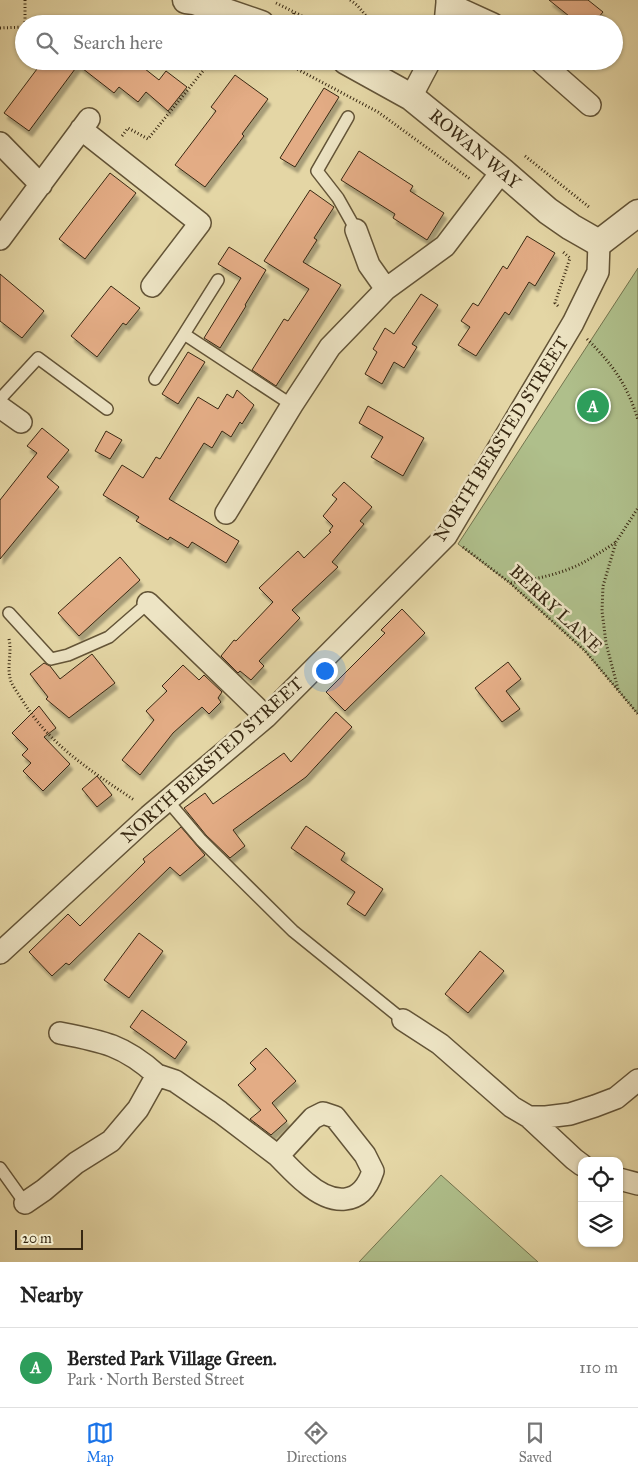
<!DOCTYPE html>
<html lang="en">
<head>
<meta charset="utf-8">
<style>
	body { margin:0; font-family:"IM FELL Great Primer",serif; background:#f2f2f2; color:#222 }
	.controls { position:absolute; right:15px; bottom:15px; display:grid; overflow:hidden; border-radius:10px; box-shadow:0 1px 4px #0004 }
	.controls button { width:45px; height:45px; display:grid; place-items:center; padding:0; border:0; border-bottom:1px solid #e0e0e0; background:#fff; color:#222; font:25px sans-serif }
	.scale { position:absolute; left:15px; bottom:12px; width:68px; box-sizing:border-box; padding-left:5px; border:2px solid #382812; border-top:0; font-size:14px; line-height:18px; white-space:nowrap; color:#382812; -webkit-text-stroke:4px #ede4c4; paint-order:stroke }
	.you { position:absolute; left:324px; top:670px; width:18px; height:18px; margin:-12px; border:4px solid #fff; border-radius:50%; background:#1a73e8; box-shadow:0 0 0 8px #1a73e833 }
	.badge { display:grid; place-items:center; width:32px; height:32px; border-radius:50%; background:#1a73e8; color:#fff; font-size:16px; font-weight:700 }
	.pin { position:absolute; translate:-50% -50%; border:2px solid #fff; box-shadow:0 1px 5px #0006 }
	.list { margin:0; padding:0; list-style:none }
	h2 { display:flex; justify-content:space-between; align-items:center; height:65px; margin:0; padding:0 20px; font-size:21px }
	h2 small { font-size:16px; font-weight:400; color:#767676 }
	.list li { display:grid; grid-template-columns:32px 1fr auto; gap:15px; align-items:center; box-sizing:border-box; height:80px; padding:0 20px; border-top:1px solid #e0e0e0 }
	.list b { display:block; font-size:19px; white-space:nowrap }
	.list p { margin:0; font-size:16px; white-space:nowrap; color:#767676 }
	.list em { font-size:16px; font-style:normal; color:#767676 }
	.icon { flex:none; width:28px; height:28px; fill:none; stroke:currentColor; stroke-width:2; stroke-linecap:round; stroke-linejoin:round }
	.map { position:relative; flex:none; width:638px; height:1262px; overflow:hidden }
	.search { position:absolute; background:#fff; box-shadow:0 1px 4px #0004; left:15px; right:15px; top:15px; height:55px; display:flex; align-items:center; gap:12px; box-sizing:border-box; padding:0 18px; border-radius:28px; color:#767676; font-size:19px }
	.sheet { height:145px; background:#fff }
	nav { display:flex; justify-content:space-around; align-items:center; box-sizing:border-box; height:70px; border-top:1px solid #e0e0e0; background:#fff; font-size:14px; color:#767676 }
	nav a { display:grid; justify-items:center; gap:2px }
	nav .on { color:#1a73e8 }
	.map>svg:first-child { display:block }
	.green { fill:#afbf8b; stroke:#74744e }
	.building { fill:#e3ac85; stroke:#382812; filter:url(#shadow) }
	.lines { fill:none; stroke-linecap:round; stroke-linejoin:round }
	.service-casing { stroke:#635437; stroke-width:14 }
	.minor-casing { stroke:#635437; stroke-width:24 }
	.tertiary-casing { stroke:#635437; stroke-width:29 }
	.path { stroke:#382812; stroke-width:3; stroke-dasharray:1 2.5; stroke-linecap:butt }
	.service { stroke:#ede4c4; stroke-width:11 }
	.minor { stroke:#ede4c4; stroke-width:21 }
	.tertiary { stroke:#ede4c4; stroke-width:26 }
	.labels { text-anchor:middle; stroke-width:5; stroke-linejoin:round; paint-order:stroke }
	.street-label { font-size:18px; fill:#382812; stroke:#ede4c4 }
</style>
</head>
<body>
<div class="map">
<svg width="638" height="1262" viewBox="0 0 638 1262">
	<defs>
		<filter id="shadow"><feDropShadow dx="3" dy="5.5" stdDeviation="1" flood-color="#0004"/></filter>
	</defs>
	<rect width="100%" height="100%" fill="#e4d6a5"/>
	<filter id="stains"><feTurbulence type="fractalNoise" baseFrequency=".004" numOctaves="4"/><feColorMatrix values="0 0 0 0 .2 0 0 0 0 .09 0 0 0 0 .02 0 0 0 .5 -.17"/></filter>
	<radialGradient id="worn" r=".72"><stop offset=".6" stop-color="#630" stop-opacity="0"/><stop offset="1" stop-color="#630" stop-opacity=".3"/></radialGradient>
	<path class="green" d="M638,268V714L585,651L510,583L458,544Z
		M441,1175L538,1262H359Z"/>
	<path class="building" d="M549,0H588L603,12L593,24H579Z
		M43,61H135L159,80L166,71L187,87L168,111L146,92L138,102L119,87L114,93L78,65L29,131L4,113Z
		M235,75L268,99L242,134L244,136L205,187L175,165L216,111L211,107Z
		M324,88L339,97L295,167L280,158Z
		M359,151L413,186L410,191L444,213L427,240L393,218L395,214L341,180Z
		M110,173L136,193L85,259L59,239Z
		M310,190L334,207L314,238L317,240L303,262L341,285L276,386L252,370L284,319L288,321L309,289L264,261Z
		M527,236L555,253L535,286L529,282L509,315L505,312L476,356L458,345L470,327L461,321L473,303L478,306L503,266L507,269Z
		M229,247L266,270L245,305L246,306L220,348L204,338L241,278L218,264Z
		M0,274L44,311L22,338L0,321Z
		M111,286L140,308L126,325L123,323L97,357L71,336Z
		M421,294L438,305L412,344L417,347L404,368L394,362L382,384L365,374L377,352L373,349L385,328L394,334Z
		M188,352L205,362L178,404L162,394Z
		M237,390L254,405L242,424L240,422L231,437L222,431L212,448L204,443L169,499L239,541L226,563L192,542L188,548L170,537L168,540L136,521L139,517L103,495L122,465L143,478L156,457L160,459L198,397L218,409L227,394L233,398Z
		M368,406L424,438L403,476L371,457L383,437L359,423Z
		M42,428L69,450L47,477L59,487L0,559V500L37,453L27,446Z
		M106,431L122,440L110,459L95,451Z
		M344,482L372,507L360,521L364,524L332,562L338,567L292,610L300,618L259,661L264,666L251,680L240,671L238,673L221,656L234,640L236,641L273,602L259,588L298,551L304,558L331,532L329,531L333,526L323,516L337,499L332,495Z
		M120,557L140,580L79,636L58,613Z
		M402,609L425,633L345,711L326,692L385,633L381,630Z
		M92,654L115,683L69,718L46,699L48,697L30,674L44,663L50,666L60,679Z
		M508,662L521,679L506,691L520,709L502,722L475,688Z
		M183,665L199,680L204,675L222,692L218,698L221,702L209,714L202,707L173,733L140,775L122,760L154,720L146,711L167,691L162,686Z
		M39,706L56,728L44,737L70,764L43,791L23,771L31,763L22,755L28,749L12,733Z
		M336,712L352,727L306,777L233,830L245,846L230,858L206,835L184,808L205,793L213,804L284,753L291,762Z
		M97,776L112,795L97,807L82,789Z
		M306,826L345,853L341,860L383,889L365,916L347,904L355,892L291,848Z
		M181,827L205,855L180,876L170,867L69,965L66,963L52,976L29,952L68,914L80,926L145,862L143,859Z
		M139,933L163,951L129,998L104,980Z
		M480,951L504,971L468,1013L445,994Z
		M142,1010L187,1042L175,1059L130,1027Z
		M266,1048L296,1081L272,1103L287,1121L271,1135L250,1119L261,1110L238,1085L256,1069L250,1063Z"/>
	<g class="lines">
		<g class="service-casing">
			<path id="service" d="M348,117L317,171L338,198L356,230
				M184,334L218,280
				M155,379L184,334L292,405
				M0,399L38,358L107,409
				M9,613L51,659L68,655L109,637L148,603
				M167,800L201,840L293,931L403,1020
				M0,1168L25,1203"/>
		</g>
		<g class="minor-casing">
			<path id="minor" d="M447,0V3L493,24
				M445,24L447,3
				M540,61L590,105
				M411,97L430,61
				M81,129L200,223L152,286
				M0,143L41,185
				M356,230L369,265L386,289
				M0,239L89,119
				M0,407L21,422
				M226,513L292,405L330,347L386,289L445,246L502,171
				M148,603L266,717
				M0,953L149,816L266,717L446,536L573,323L598,272L599,243
				M403,1020L440,1044L512,1107L529,1117H546L570,1114L595,1106L616,1098L638,1080
				M157,1075L175,1081L220,1112L278,1156L313,1118L323,1113L335,1117L365,1155L373,1171C361,1208 332,1205 306,1183C296,1175 287,1165 278,1156
				M529,1117L574,1159L582,1165
				M619,1179L638,1184
				M25,1203L44,1190L76,1163L111,1141L138,1109L157,1075C124,1045 102,1041 60,1033"/>
		</g>
		<g class="tertiary-casing">
			<path id="tertiary" d="M186,0L194,1L261,24
				M346,61L411,97L502,171L548,211L571,227L599,243L638,213"/>
		</g>
		<path class="path" d="M25,0V24
			M350,0C362,7 364,17 375,24
			M276,3L318,24
			M290,24L294,12
			M0,28L24,27
			M267,61L272,63L273,61
			M282,61L378,112L470,179
			M122,136L128,128L148,139L211,61
			M525,156L589,207
			M558,306L555,303L570,258L563,252
			M587,339C613,365 627,384 638,420
			M463,547L510,583L585,651L638,714
			M511,583C536,579 563,574 586,561C596,555 606,549 616,542
			M9,639C12,652 7,665 10,678C11,684 17,692 21,698C49,745 90,770 134,800
			M618,689L606,643L602,611L603,586L616,542L638,508"/>
		<use href="#service" class="service"/>
		<use href="#minor" class="minor"/>
		<use href="#tertiary" class="tertiary"/>
	</g>
	<g class="labels">
		<g class="street-label">
			<text transform="translate(475 149) rotate(40)" y="6">ROWAN WAY</text>
			<text transform="translate(501 439) rotate(-58)" y="6">NORTH BERSTED STREET</text>
			<text transform="translate(556 609) rotate(43)" y="6">BERRY LANE</text>
			<text transform="translate(212 760) rotate(-42)" y="6">NORTH BERSTED STREET</text>
		</g>
	</g>
	<rect width="100%" height="100%" filter="url(#stains)"/>
	<rect width="100%" height="100%" fill="url(#worn)"/>
</svg>
<div class="controls">
<button><svg class="icon" aria-label="locate" viewBox="0 0 24 24"><circle cx="12" cy="12" r="6"/><path d="M12 2v4M12 18v4M2 12h4M18 12h4"/></svg></button>
<button><svg class="icon" aria-label="layers" viewBox="0 0 24 24"><path d="M12 4l9 5-9 5-9-5zM3 14l9 5 9-5"/></svg></button>
</div>
<div class="scale">20 m</div>
<div class="you"></div>
<div class="pin badge" style="left:593px;top:406px;background:#2e9e5b">A</div>
<div class="search"><svg class="icon" aria-label="search" viewBox="0 0 24 24"><circle cx="10" cy="10" r="6"/><path d="M15 15l6 6"/></svg>Search here</div>
</div>
<section class="sheet">
<h2>Nearby<small></small></h2>
<ul class="list">
<li><span class="badge" style="background:#2e9e5b">A</span><div><b>Bersted Park Village Green.</b><p>Park · North Bersted Street</p></div><em>110 m</em></li>
</ul>
</section>
<nav>
<a class="on"><svg class="icon" aria-label="map" viewBox="0 0 24 24"><path d="M3 6l6-2 6 2 6-2v14l-6 2-6-2-6 2zM9 4v14M15 6v14"/></svg>Map</a>
<a><svg class="icon" aria-label="directions" viewBox="0 0 24 24"><path d="M12 3l9 9-9 9-9-9zM9 14v-3h6M13 9l2 2-2 2"/></svg>Directions</a>
<a><svg class="icon" aria-label="saved" viewBox="0 0 24 24"><path d="M7 4h10v16l-5-4-5 4z"/></svg>Saved</a>
</nav>
</body>
</html>
